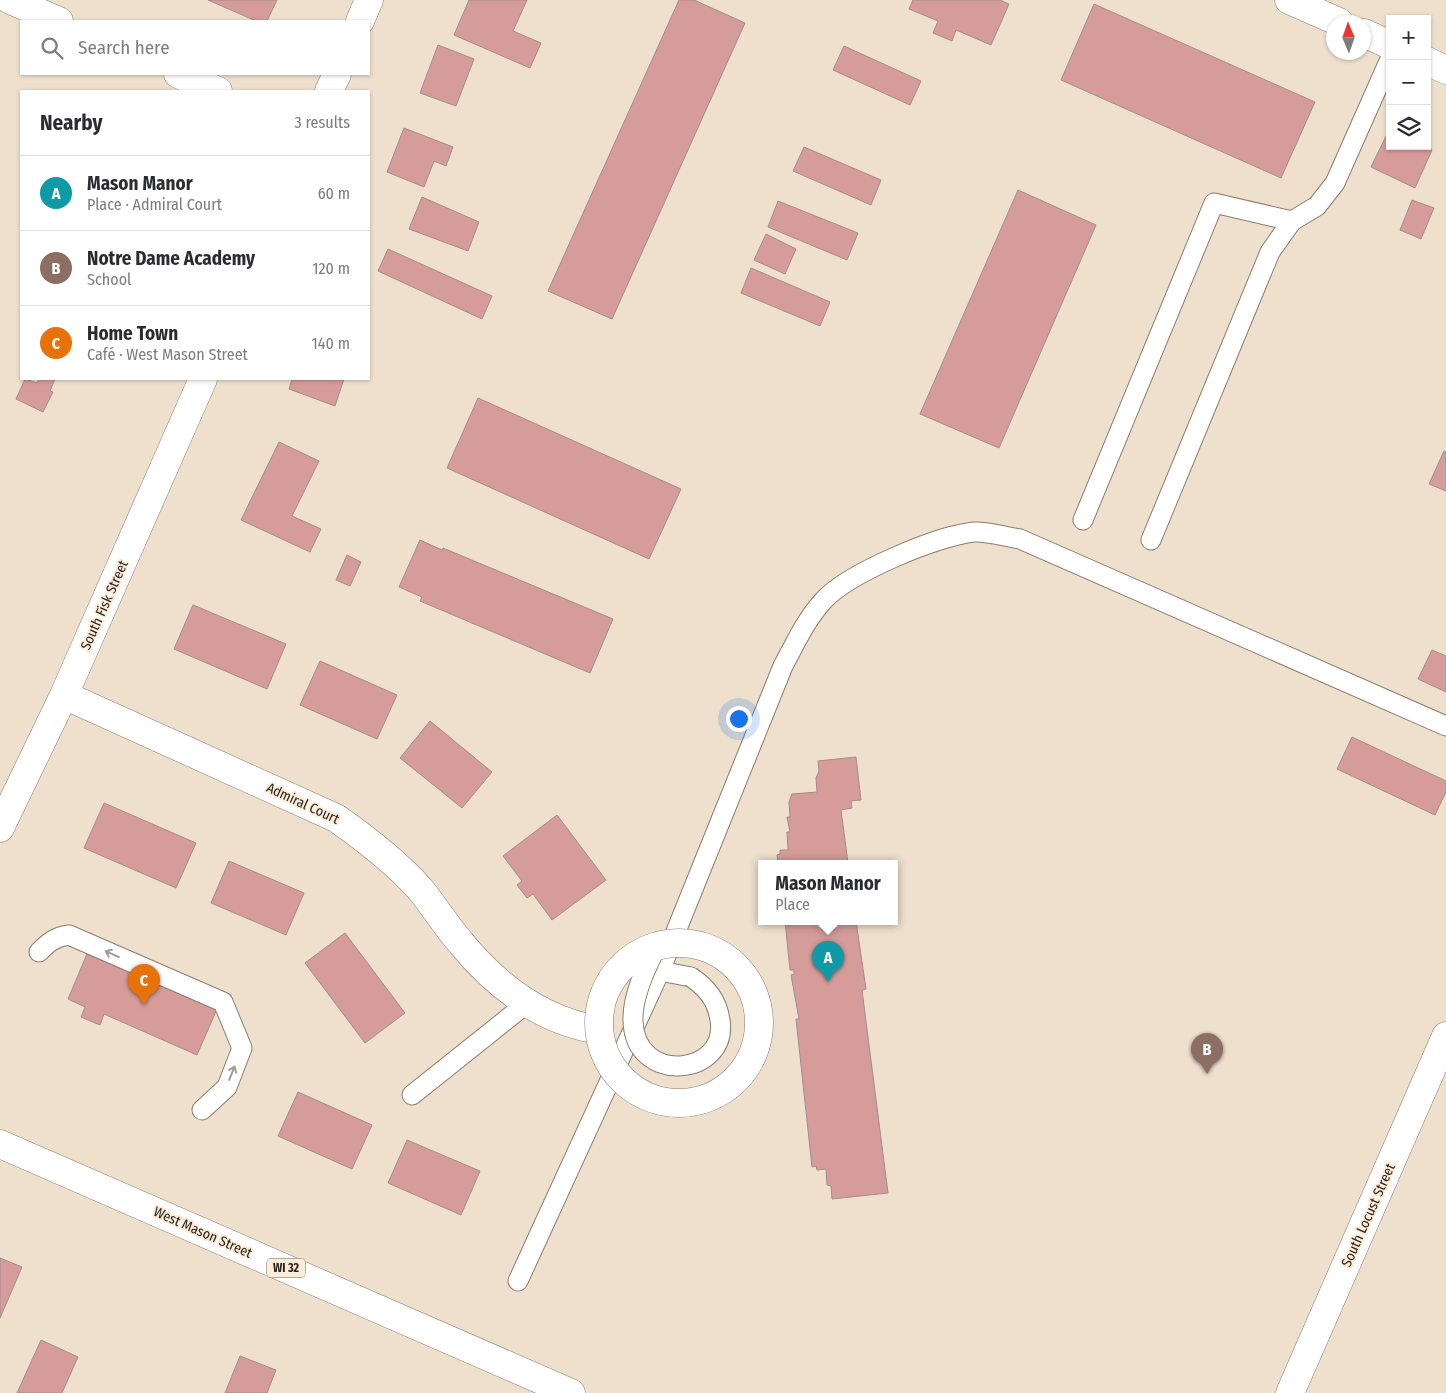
<!DOCTYPE html>
<html lang="en">
<head>
<meta charset="utf-8">
<style>
	body { margin:0; font-family:"Fira Sans Condensed",sans-serif; background:#f2f2f3; color:#2b2b33 }
	.controls { position:absolute; right:15px; top:15px; display:grid; overflow:hidden; border-radius:0px; box-shadow:0 1px 4px #0004 }
	.controls button { width:45px; height:45px; display:grid; place-items:center; padding:0; border:0; border-bottom:1px solid #e1e1e2; background:#fff; color:#2b2b33; font:25px sans-serif }
	.compass { position:absolute; left:1326px; top:15px; width:45px; height:45px; border-radius:50%; background:#fff; box-shadow:0 1px 4px #0004; rotate:358deg }
	.you { position:absolute; left:738px; top:718px; width:18px; height:18px; margin:-12px; border:4px solid #fff; border-radius:50%; background:#1a73e8; box-shadow:0 0 0 8px #1a73e833 }
	.badge { display:grid; place-items:center; width:32px; height:32px; border-radius:50%; background:#645421; color:#fff; font-size:16px; font-weight:700 }
	.pin { position:absolute; translate:-50% -41px; filter:drop-shadow(0 1px 2px #0008) }
	.pin::after { content:''; position:absolute; top:26px; width:18px; height:15px; background:inherit; clip-path:polygon(0 0,100% 0,50% 100%) }
	.popup { position:absolute; left:758px; top:860px; width:140px; height:65px; box-sizing:border-box; display:grid; place-content:center; border-radius:0px; background:#fff; filter:drop-shadow(0 1px 4px #0005); font-size:16px; white-space:nowrap; color:#7c7c81 }
	.popup b { font-size:19px; color:#2b2b33 }
	.popup::after { content:''; position:absolute; left:50%; top:100%; margin-left:-10px; border:10px solid transparent; border-top-color:#fff }
	.list { margin:0; padding:0; list-style:none }
	h2 { display:flex; justify-content:space-between; align-items:center; height:65px; margin:0; padding:0 20px; font-size:21px }
	h2 small { font-size:16px; font-weight:400; color:#7c7c81 }
	.list li { display:grid; grid-template-columns:32px 1fr auto; gap:15px; align-items:center; box-sizing:border-box; height:75px; padding:0 20px; border-top:1px solid #e1e1e2 }
	.list b { display:block; font-size:19px; white-space:nowrap }
	.list p { margin:0; font-size:16px; white-space:nowrap; color:#7c7c81 }
	.list em { font-size:16px; font-style:normal; color:#7c7c81 }
	.icon { flex:none; width:28px; height:28px; fill:none; stroke:currentColor; stroke-width:2; stroke-linecap:round; stroke-linejoin:round }
	.map { position:relative; flex:none; width:1446px; height:1393px; overflow:hidden }
	.search { position:absolute; background:#fff; box-shadow:0 1px 4px #0004; left:20px; top:20px; width:350px; height:55px; display:flex; align-items:center; gap:12px; box-sizing:border-box; padding:0 18px; border-radius:0px; color:#7c7c81; font-size:19px }
	.panel { position:absolute; background:#fff; box-shadow:0 1px 4px #0004; left:20px; top:90px; width:350px; height:290px; border-radius:0px }
	.map>svg:first-child { display:block }
	.building { fill:#d59c9a; stroke:#a58c8b }
	.lines { fill:none; stroke-linecap:round; stroke-linejoin:round }
	.lane-casing { stroke:#8a7d6c; stroke-width:21 }
	.street-casing { stroke:#8a7d6c; stroke-width:29 }
	.primary-casing { stroke:#8a7d6c; stroke-width:29 }
	.lane { stroke:#fff; stroke-width:19 }
	.street { stroke:#fff; stroke-width:28 }
	.primary { stroke:#fff; stroke-width:28 }
	.lane-bridge-casing { stroke:#8a7d6c; stroke-width:21; stroke-linecap:butt }
	.street-bridge-casing { stroke:#8a7d6c; stroke-width:29; stroke-linecap:butt }
	.lane-bridge { stroke:#fff; stroke-width:19 }
	.street-bridge { stroke:#fff; stroke-width:28 }
	.oneway { stroke:#9f9c99 }
	.labels { text-anchor:middle; stroke-width:4; stroke-linejoin:round; paint-order:stroke }
	.shield { fill:#fcedda; stroke:#686056; stroke-width:1 }
	.shield-label { font-size:12px; font-weight:bold; fill:#29241d }
	.street-label { font-size:14px; fill:#29241d; stroke:#fcedda }
</style>
</head>
<body>
<div class="map">
<svg width="1446" height="1393" viewBox="0 0 1446 1393">
	<rect width="100%" height="100%" fill="#efe0cd"/>
	<path class="building" d="M208,0H277L267,21H256Z
		M469,0H527L513,31L541,43L530,68L454,35Z
		M679,0H694L745,23L612,319L548,291Z
		M913,0H1000L1009,4L991,45L956,30L952,41L933,33L938,21L909,9Z
		M1094,4L1315,102L1281,178L1061,80Z
		M438,45L474,59L456,106L420,93Z
		M844,46L921,81L910,105L833,70Z
		M404,128L453,147L446,166L434,161L424,187L387,172Z
		M1389,130L1390,146H1424L1432,150L1415,188L1371,167Z
		M804,147L881,180L871,205L793,171Z
		M1018,190L1096,225L999,448L920,414Z
		M422,197L479,222L468,251L409,229Z
		M1412,200L1434,208L1421,239L1400,230Z
		M778,201L858,233L847,260L768,227Z
		M766,234L796,249L785,274L754,260Z
		M388,249L492,296L482,319L378,271Z
		M751,268L830,302L820,326L741,293Z
		M25,379L37,383L39,379H55L50,391L53,392L43,412L16,399Z
		M292,379H344L335,406L289,389Z
		M478,398L681,489L649,559L447,468Z
		M279,442L319,461L292,516L321,529L310,552L241,520Z
		M1444,451L1446,452V491L1429,484Z
		M420,540L442,550L443,548L613,619L590,673L420,601L422,597L399,587Z
		M347,555L361,562L350,586L336,580Z
		M193,605L286,644L267,689L174,649Z
		M1432,650L1446,656V692L1418,679Z
		M320,661L397,695L377,739L300,705Z
		M430,721L492,772L462,808L400,758Z
		M1352,737L1446,781V792L1435,815L1337,769Z
		M856,757L861,800L851,801L852,808L841,810L848,863H778L777,855L780,854V850H788L787,832H790L787,817H790L789,802L792,794L817,792L816,778L819,771L818,761Z
		M104,803L196,843L176,888L84,848Z
		M557,815L606,880L552,920L533,894L527,898L517,885L522,881L503,856Z
		M229,861L304,893L286,935L211,903Z
		M785,921H856L866,989L862,990L888,1193L832,1199L831,1186L827,1185L826,1169L817,1170L816,1166L812,1167L796,1019H799L791,975L794,974V970H790Z
		M345,933L405,1013L365,1043L305,963Z
		M87,954L217,1009L197,1055L104,1014L100,1025L81,1017L85,1007L68,999Z
		M298,1092L372,1125L352,1169L278,1136Z
		M407,1140L480,1171L461,1215L388,1183Z
		M0,1258L22,1267L0,1318Z
		M41,1340L78,1357L62,1393H17Z
		M240,1356L276,1370L267,1393H225Z"/>
	<g class="lines">
		<g class="lane-casing">
			<path id="lane" d="M1083,520L1214,203L1292,221
				M1151,540L1270,252L1292,221L1317,206L1335,183L1390,59
				M39,952C49,942 55,937 69,935L223,1002L242,1048L227,1087L202,1110
				M660,971L691,977
				M412,1095L526,1004
				M518,1281L660,971L783,666C795,644 805,621 823,601C848,573 937,536 974,532C988,531 1005,537 1020,539L1446,726"/>
		</g>
		<g class="street-casing">
			<path id="street" d="M10,0L59,21
				M1289,0L1339,22
				M360,21L369,0
				M1364,33L1390,45
				M1427,61L1446,70
				M178,74L218,91
				M329,91L337,74
				M64,695L336,818C366,839 395,861 420,889C434,906 446,926 461,943C497,987 542,1021 599,1030
				M0,828L64,695L203,379
				M1290,1393L1446,1036"/>
		</g>
		<g class="primary-casing">
			<path id="primary" d="M0,1144L571,1393"/>
		</g>
		<use href="#lane" class="lane"/>
		<use href="#street" class="street"/>
		<use href="#primary" class="primary"/>
		<g class="lane-bridge-casing">
			<path id="lane-bridge" d="M657,946C646,967 632,996 633,1021C635,1086 729,1076 720,1020C717,1000 707,988 691,977"/>
		</g>
		<g class="street-bridge-casing">
			<path id="street-bridge" d="M599 1023a80 80 0 1 1 160 0a80 80 0 1 1-160 0Z"/>
		</g>
		<use href="#lane-bridge" class="lane-bridge"/>
		<use href="#street-bridge" class="street-bridge"/>
	</g>
	<defs><path id="oneway-shaft" d="M-6 0H5M1.5-3L5.5 0L1.5 3" fill="none" stroke-width="1.6" stroke-linecap="round" stroke-linejoin="round" transform="scale(1.25)"/></defs>
	<g class="oneway">
		<use href="#oneway-shaft" transform="translate(112 954) rotate(-156)"/>
		<use href="#oneway-shaft" transform="translate(232 1073) rotate(-68)"/>
	</g>
	<g class="labels">
		<rect class="shield" x="267" y="1258.5" width="38" height="19" rx="4"/>
		<g class="shield-label">
			<text x="286" y="1272">WI 32</text>
		</g>
		<g class="street-label">
			<text transform="translate(104 605) rotate(-66)" y="5">South Fisk Street</text>
			<text transform="translate(303 803) rotate(25)" y="5">Admiral Court</text>
			<text transform="translate(1368 1215) rotate(-66)" y="5">South Locust Street</text>
			<text transform="translate(203 1232) rotate(24)" y="5">West Mason Street</text>
		</g>
	</g>
</svg>
<div class="controls">
<button>+</button>
<button>−</button>
<button><svg class="icon" aria-label="layers" viewBox="0 0 24 24"><path d="M12 4l9 5-9 5-9-5zM3 14l9 5 9-5"/></svg></button>
</div>
<svg class="compass" viewBox="-18 -18 36 36"><path d="M0-13l5 13h-10z" fill="#e53935"/><path d="M0 13l5-13h-10z" fill="#7c7c81"/></svg>
<div class="you"></div>
<div class="pin badge" style="left:828px;top:982px;background:#0f9aa8">A</div>
<div class="popup"><b>Mason Manor</b>Place</div>
<div class="pin badge" style="left:1207px;top:1074px;background:#8d6e63">B</div>
<div class="pin badge" style="left:144px;top:1005px;background:#e8710a">C</div>
<div class="search"><svg class="icon" aria-label="search" viewBox="0 0 24 24"><circle cx="10" cy="10" r="6"/><path d="M15 15l6 6"/></svg>Search here</div>
<section class="panel">
<h2>Nearby<small>3 results</small></h2>
<ul class="list">
<li><span class="badge" style="background:#0f9aa8">A</span><div><b>Mason Manor</b><p>Place · Admiral Court</p></div><em>60 m</em></li>
<li><span class="badge" style="background:#8d6e63">B</span><div><b>Notre Dame Academy</b><p>School</p></div><em>120 m</em></li>
<li><span class="badge" style="background:#e8710a">C</span><div><b>Home Town</b><p>Café · West Mason Street</p></div><em>140 m</em></li>
</ul>
</section>
</div>
</body>
</html>
